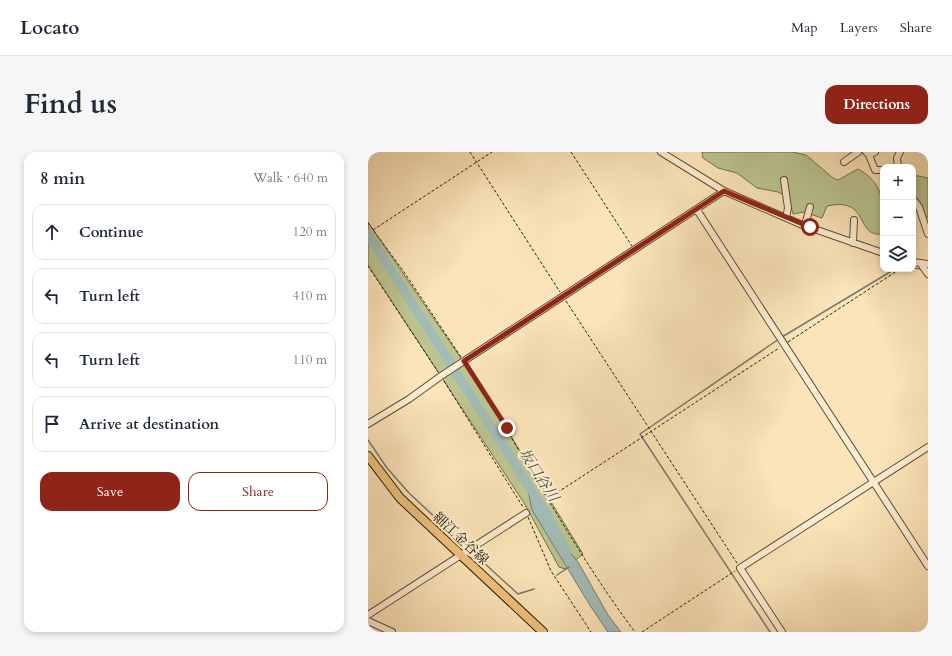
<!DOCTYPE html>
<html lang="en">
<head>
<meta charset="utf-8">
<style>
	body { margin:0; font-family:Cardo,"Noto Serif JP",serif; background:#f6f6f7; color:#1f2937 }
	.controls { position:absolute; right:12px; top:12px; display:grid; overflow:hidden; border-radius:8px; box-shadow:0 2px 6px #0003 }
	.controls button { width:36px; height:36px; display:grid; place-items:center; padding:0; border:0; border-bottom:1px solid #e0e1e3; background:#fff; color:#1f2937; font:20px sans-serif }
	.stop { position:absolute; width:12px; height:12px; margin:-9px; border:3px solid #8f2418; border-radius:50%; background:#fff }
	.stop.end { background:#8f2418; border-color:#fff; box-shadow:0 1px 4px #0008 }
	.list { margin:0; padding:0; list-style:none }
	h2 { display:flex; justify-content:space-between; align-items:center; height:52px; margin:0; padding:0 16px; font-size:17px }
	h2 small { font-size:13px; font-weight:400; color:#747a83 }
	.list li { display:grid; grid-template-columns:26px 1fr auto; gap:12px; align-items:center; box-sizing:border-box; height:56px; margin:0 8px 8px; padding:0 8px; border:1px solid #e0e1e3; border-radius:12px }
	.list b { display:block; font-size:15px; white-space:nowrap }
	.list em { font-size:13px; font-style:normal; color:#747a83 }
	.actions { display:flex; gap:8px; padding:12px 16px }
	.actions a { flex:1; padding:9px 0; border:1px solid #8f2418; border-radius:12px; text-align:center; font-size:14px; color:#8f2418 }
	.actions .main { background:#8f2418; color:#fff }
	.icon { flex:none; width:22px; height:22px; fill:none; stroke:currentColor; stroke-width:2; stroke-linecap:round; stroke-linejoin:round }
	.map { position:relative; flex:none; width:560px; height:480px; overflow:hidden; border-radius:12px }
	header { display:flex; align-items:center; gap:24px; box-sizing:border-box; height:56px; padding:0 20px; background:#fff; border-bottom:1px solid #e0e1e3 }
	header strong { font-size:19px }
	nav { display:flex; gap:22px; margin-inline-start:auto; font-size:14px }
	.intro { display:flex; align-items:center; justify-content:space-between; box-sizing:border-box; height:96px; padding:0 24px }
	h1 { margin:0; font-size:28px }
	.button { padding:10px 18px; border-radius:12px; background:#8f2418; color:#fff; font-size:14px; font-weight:700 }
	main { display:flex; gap:24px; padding:0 24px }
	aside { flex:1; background:#fff; border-radius:12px; box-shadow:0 2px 6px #0003 }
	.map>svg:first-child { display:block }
	.green { fill:#bbc591; stroke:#74704b }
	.water { fill:#a2bcb8; stroke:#747b70 }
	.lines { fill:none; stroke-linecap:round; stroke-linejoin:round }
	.stream { stroke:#747b70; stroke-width:1.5 }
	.river { stroke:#a2bcb8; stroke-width:9 }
	.minor-casing { stroke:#614c32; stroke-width:8 }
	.major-casing { stroke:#2e1a05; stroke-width:10 }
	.path { stroke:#2e1a05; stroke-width:1; stroke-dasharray:3 2; stroke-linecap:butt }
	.minor { stroke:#fcedd2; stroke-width:6 }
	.major { stroke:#eec27c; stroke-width:8 }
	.route { stroke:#8f2418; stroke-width:5 }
	.labels { text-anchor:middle; stroke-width:4; stroke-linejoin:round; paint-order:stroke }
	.street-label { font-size:14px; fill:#2e1a05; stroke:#fcedd2 }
	.water-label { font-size:15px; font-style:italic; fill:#575344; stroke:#fcedd2 }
</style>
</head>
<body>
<header>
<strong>Locato</strong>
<nav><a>Map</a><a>Layers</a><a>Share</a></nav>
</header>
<div class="intro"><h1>Find us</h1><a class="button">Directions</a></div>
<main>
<aside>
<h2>8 min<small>Walk · 640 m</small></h2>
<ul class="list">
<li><svg class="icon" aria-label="ahead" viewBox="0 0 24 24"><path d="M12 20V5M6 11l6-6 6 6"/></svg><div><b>Continue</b></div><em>120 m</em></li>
<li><svg class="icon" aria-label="left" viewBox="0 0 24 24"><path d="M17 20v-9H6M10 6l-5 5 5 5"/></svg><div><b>Turn left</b></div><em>410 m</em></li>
<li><svg class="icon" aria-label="left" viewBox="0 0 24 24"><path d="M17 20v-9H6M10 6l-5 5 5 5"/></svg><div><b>Turn left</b></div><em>110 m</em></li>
<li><svg class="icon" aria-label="arrive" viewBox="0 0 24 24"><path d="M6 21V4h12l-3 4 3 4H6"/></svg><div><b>Arrive at destination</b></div></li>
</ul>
<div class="actions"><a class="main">Save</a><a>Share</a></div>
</aside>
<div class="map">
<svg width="560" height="480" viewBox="0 0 560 480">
	<rect width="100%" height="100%" fill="#fbe4b9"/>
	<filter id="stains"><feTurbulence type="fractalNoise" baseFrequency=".005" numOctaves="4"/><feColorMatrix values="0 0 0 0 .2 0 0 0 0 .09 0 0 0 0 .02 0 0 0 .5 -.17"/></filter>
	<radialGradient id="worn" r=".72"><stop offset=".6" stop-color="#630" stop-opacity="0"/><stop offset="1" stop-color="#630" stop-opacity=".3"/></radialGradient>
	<path class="green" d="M334,0H424L438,3L465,26L470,28L490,17C518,32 515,54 515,82C486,86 503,44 459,54L454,66L436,60L425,62L421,46L410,40L389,36L369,21L350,16L335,6Z
		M545,23L560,26V66C544,56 545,39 545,23Z
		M0,70L116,240L215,402L197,417L191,415L156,351L0,113Z"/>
	<path class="water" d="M158,329L171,349L182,376L210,410L240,463L253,480H240L223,455L164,358Z"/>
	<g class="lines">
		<path class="stream" d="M545,116L554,117
			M414,185L527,117
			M0,288L19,316L41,341L100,396
			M103,399L150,442L166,437
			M189,423L201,415
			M402,480L272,282L411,187"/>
		<path class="river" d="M0,82L178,361L199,400"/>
		<g class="minor-casing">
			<path id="minor" d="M293,0L356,39L432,72L515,101
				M498,0L501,3L507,0
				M501,3L507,18H515
				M476,10L490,0
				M530,15L529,6L532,0
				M416,28L420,56L418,66
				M545,47L551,55L560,82
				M329,58L560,414
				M437,73L442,55
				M485,91L486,68
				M545,110L560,112
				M553,112L560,122
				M0,272L41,247L73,224L356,39
				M0,463L158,361
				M0,469L24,480
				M414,480L372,416L560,295"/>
		</g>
		<g class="major-casing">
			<path id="major" d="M0,304L32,346L175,480"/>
		</g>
		<path class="path" d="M102,0L192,140
			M203,0L264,94
			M0,71L36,120L93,205
			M5,78L124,0
			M0,114L70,220
			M198,149L369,411
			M420,190L532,117
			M99,214C156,302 204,396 267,480
			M76,229L155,355
			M181,346L411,196
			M160,365L183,419L223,480
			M274,480L367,419"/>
		<use href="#minor" class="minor"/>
		<use href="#major" class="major"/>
	</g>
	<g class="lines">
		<path class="route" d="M139,276L96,209L356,39L442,75"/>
	</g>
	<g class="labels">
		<g class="street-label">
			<text transform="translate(93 386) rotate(43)" y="5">細江金谷線</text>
		</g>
		<g class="water-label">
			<text transform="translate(171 323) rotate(57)" y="5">坂口谷川</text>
		</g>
	</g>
	<rect width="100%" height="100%" filter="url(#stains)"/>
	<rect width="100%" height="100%" fill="url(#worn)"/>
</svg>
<div class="controls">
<button>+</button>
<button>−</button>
<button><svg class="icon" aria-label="layers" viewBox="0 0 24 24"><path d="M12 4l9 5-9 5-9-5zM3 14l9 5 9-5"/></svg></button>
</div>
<div class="stop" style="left:442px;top:75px"></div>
<div class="stop end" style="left:139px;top:276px"></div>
</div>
</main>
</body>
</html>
